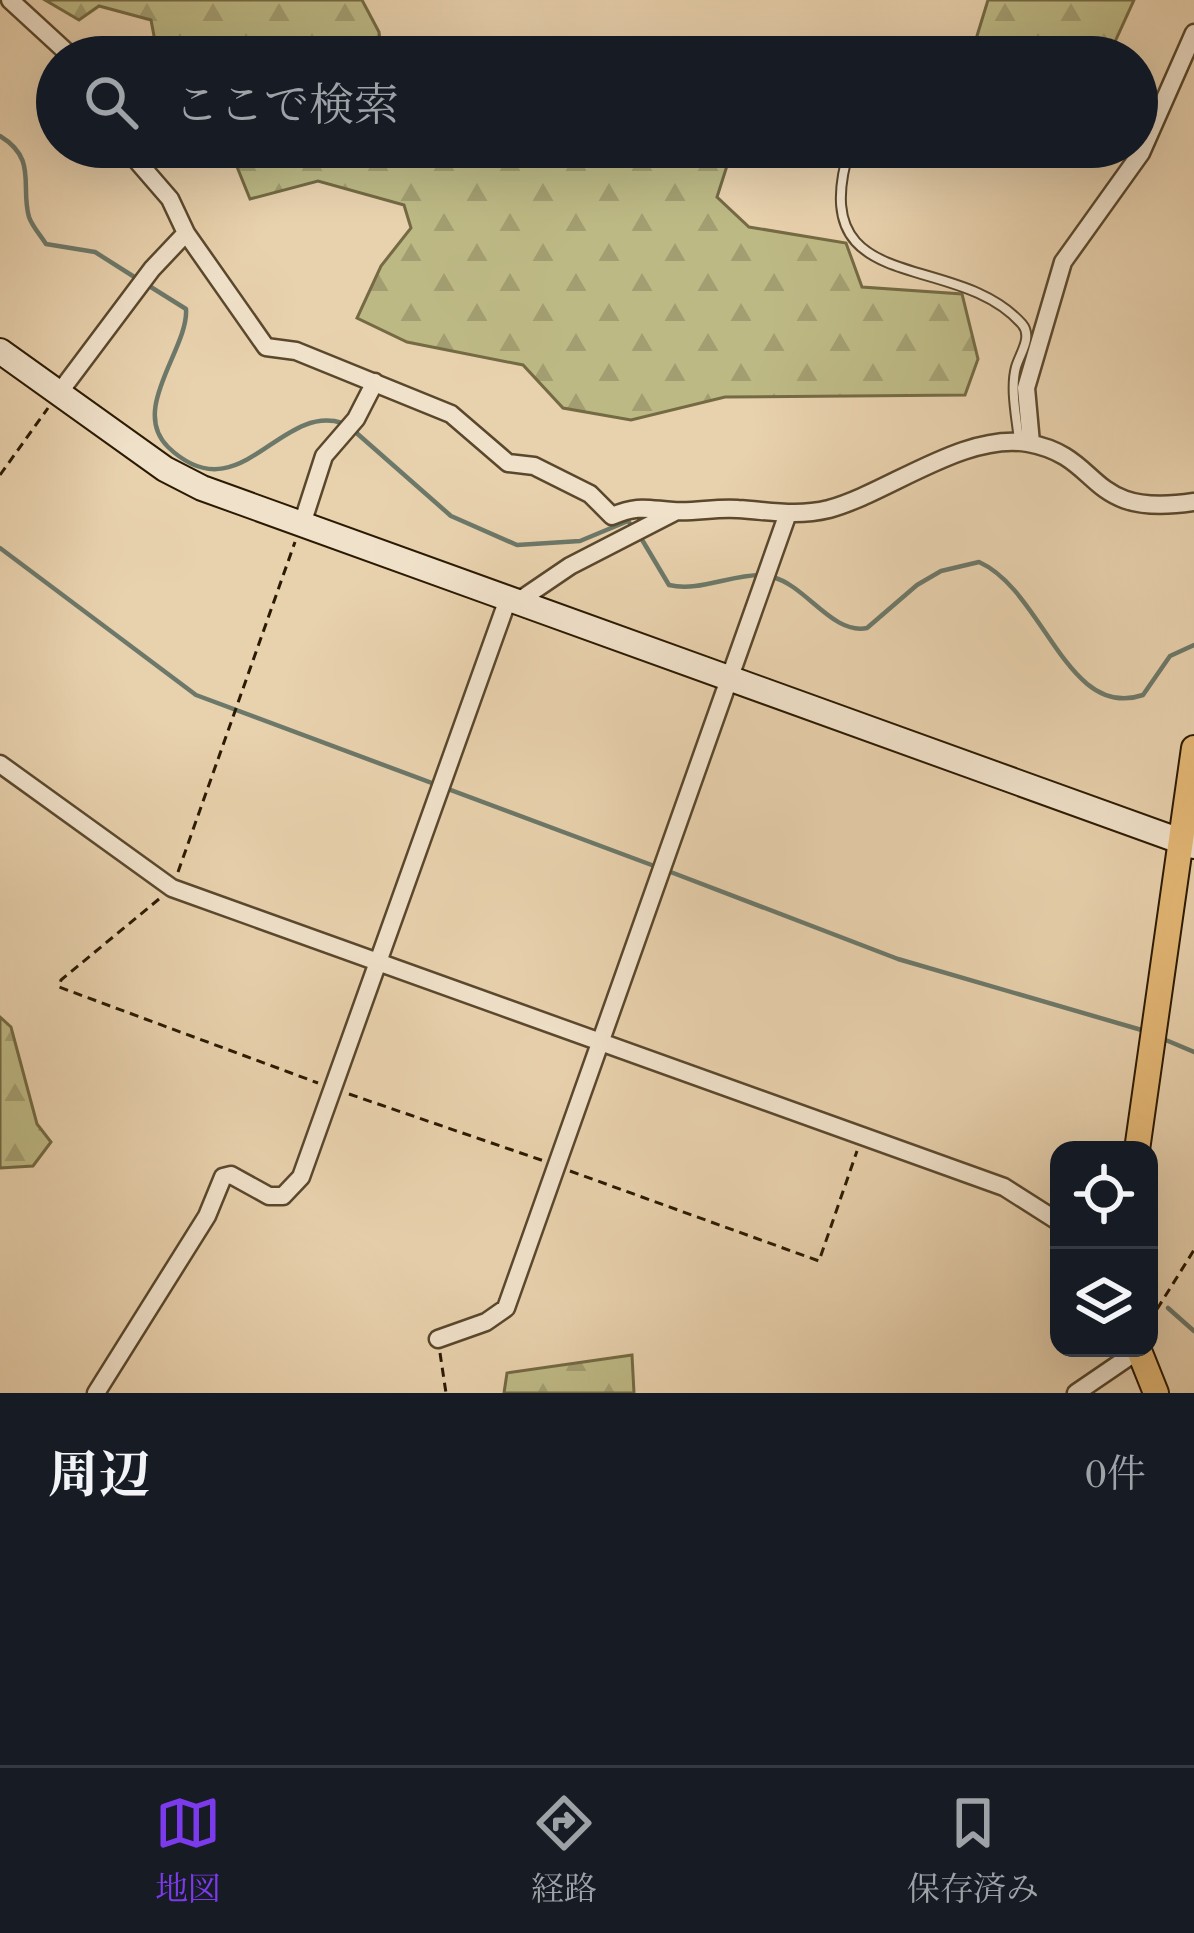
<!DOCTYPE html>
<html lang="ja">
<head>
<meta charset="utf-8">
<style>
	body { margin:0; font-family:"Old Standard TT","Noto Serif JP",serif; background:#242831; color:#f1f3f6 }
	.controls { position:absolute; right:36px; bottom:36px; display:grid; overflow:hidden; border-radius:24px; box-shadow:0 12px 48px #0002 }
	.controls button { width:108px; height:108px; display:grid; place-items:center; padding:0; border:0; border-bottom:3px solid #363941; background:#171b24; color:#f1f3f6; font:60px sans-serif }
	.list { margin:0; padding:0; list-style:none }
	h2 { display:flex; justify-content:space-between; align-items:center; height:156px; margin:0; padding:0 48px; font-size:51px }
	h2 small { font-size:39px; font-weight:400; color:#9ea1a6 }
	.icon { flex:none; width:66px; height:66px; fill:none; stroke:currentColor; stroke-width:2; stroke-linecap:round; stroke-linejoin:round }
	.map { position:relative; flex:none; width:1194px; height:1393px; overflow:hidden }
	.search { position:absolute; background:#171b24; box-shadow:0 12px 48px #0002; left:36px; right:36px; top:36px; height:132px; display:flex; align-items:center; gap:30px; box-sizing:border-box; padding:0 42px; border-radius:66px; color:#9ea1a6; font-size:45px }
	.sheet { height:372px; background:#171b24 }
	nav { display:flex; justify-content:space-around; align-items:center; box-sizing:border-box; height:168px; border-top:3px solid #363941; background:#171b24; font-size:33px; color:#9ea1a6 }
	nav a { display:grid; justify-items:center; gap:6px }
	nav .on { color:#7c3aed }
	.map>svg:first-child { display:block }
	.forest { fill:url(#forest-firs); stroke:#746a44; stroke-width:3 }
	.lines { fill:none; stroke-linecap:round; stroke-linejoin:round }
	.stream { stroke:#6c7869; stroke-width:4.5 }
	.lane-casing { stroke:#5a482d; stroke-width:12 }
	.street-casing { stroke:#5a482d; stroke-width:21 }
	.secondary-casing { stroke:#2b1a02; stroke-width:28 }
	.primary-casing { stroke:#2b1a02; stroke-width:28 }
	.path { stroke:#2b1a02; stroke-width:3; stroke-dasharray:9 6; stroke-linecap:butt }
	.lane { stroke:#f0e1ca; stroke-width:8 }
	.street { stroke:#f0e1ca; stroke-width:16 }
	.secondary { stroke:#f0e1ca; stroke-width:24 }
	.primary { stroke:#e4b876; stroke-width:24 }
</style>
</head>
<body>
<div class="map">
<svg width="1194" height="1393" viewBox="0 0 1194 1393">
	<defs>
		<pattern id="forest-firs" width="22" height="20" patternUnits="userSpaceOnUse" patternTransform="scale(3)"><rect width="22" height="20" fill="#bdb985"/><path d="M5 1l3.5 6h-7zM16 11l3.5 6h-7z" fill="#a39e71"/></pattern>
	</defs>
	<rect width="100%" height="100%" fill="#e8d1ad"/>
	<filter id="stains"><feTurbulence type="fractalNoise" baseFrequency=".00167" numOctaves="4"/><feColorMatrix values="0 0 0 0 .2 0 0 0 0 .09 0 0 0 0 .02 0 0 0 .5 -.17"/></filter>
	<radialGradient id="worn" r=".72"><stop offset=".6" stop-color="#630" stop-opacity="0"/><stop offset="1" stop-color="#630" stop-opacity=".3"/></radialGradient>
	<path class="forest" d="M45,0H362L379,32L382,57H158L151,20L99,6L79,20Z
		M988,0H1134L1108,57H977L972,52Z
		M229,147H733L717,197L749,227L846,243L862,287L962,294L978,359L965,395L725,397L631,420L563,408L523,365L407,342L357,318L381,266L411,228L404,205L318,181L250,199Z
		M0,1017L11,1027L37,1124L51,1142L33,1166L0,1168Z
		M632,1355L634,1393H504L507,1373Z"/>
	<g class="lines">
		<path class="stream" d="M0,136C38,159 20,186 29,217C32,226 41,236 46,244L95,252L136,278
			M146,284L186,309C189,348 129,409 168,447C239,515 279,403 342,423
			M352,429L451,516L517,545L580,541L628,521L634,529
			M641,538L669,585C699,592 729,575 761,575
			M0,548L196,695L657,867
			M772,577C806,585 832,635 867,628L917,585L941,571L979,562C1044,591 1067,721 1143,695L1170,656L1194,645
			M668,871L898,959L1145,1031
			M1161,1038L1194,1052
			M1168,1308L1194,1331"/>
		<g class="lane-casing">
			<path id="lane" d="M850,147C802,301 955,248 1022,324C1033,337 1020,353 1016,367C1010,389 1017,419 1019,441"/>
		</g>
		<g class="street-casing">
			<path id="street" d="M10,0L72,57
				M125,147L170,199L186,233L266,347L296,351L451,414L508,463L534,466L590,494L612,516C638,505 646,509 673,511C694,513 716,507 738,509C771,511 796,517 829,509C888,493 964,432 1028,443C1105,457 1084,519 1194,502
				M59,393L152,269L186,233
				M1031,443L1026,388L1063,262L1141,153L1194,33
				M302,524L324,456L356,419L375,382
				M517,602L570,566L675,512
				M0,764L172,888L1004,1187L1059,1222
				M438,1339L486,1322L506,1308L787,516
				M96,1393L207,1216L223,1177L231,1175L269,1196H283L301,1177L508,599
				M1076,1393L1139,1350"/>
		</g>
		<g class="secondary-casing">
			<path id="secondary" d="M0,351L165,469L202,488L1194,846"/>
		</g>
		<g class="primary-casing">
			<path id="primary" d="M1137,1150L1194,748
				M1138,1348L1156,1393"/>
		</g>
		<path class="path" d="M0,475L48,408
			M178,872L295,542
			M159,899L61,980L59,987L318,1083
			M349,1094L544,1161
			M570,1171L819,1261L857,1151
			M1149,1322L1194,1250
			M440,1353L446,1393"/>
		<use href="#lane" class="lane"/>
		<use href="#street" class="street"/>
		<use href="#secondary" class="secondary"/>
		<use href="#primary" class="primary"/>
	</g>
	<rect width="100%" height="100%" filter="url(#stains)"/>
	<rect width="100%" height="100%" fill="url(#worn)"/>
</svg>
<div class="controls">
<button><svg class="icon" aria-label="locate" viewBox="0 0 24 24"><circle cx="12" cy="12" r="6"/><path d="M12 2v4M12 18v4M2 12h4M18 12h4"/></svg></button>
<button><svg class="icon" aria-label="layers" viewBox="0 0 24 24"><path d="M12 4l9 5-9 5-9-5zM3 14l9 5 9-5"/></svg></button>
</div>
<div class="search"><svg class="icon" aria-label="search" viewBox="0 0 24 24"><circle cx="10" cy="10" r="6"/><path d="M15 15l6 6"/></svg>ここで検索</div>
</div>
<section class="sheet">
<h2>周辺<small>0件</small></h2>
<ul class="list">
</ul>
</section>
<nav>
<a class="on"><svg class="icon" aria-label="map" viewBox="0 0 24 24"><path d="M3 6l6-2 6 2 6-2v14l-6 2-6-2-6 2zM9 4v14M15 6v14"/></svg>地図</a>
<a><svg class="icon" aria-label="directions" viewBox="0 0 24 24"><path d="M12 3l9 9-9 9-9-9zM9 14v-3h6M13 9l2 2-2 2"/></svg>経路</a>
<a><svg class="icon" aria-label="saved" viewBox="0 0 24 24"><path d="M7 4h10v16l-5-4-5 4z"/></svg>保存済み</a>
</nav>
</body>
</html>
